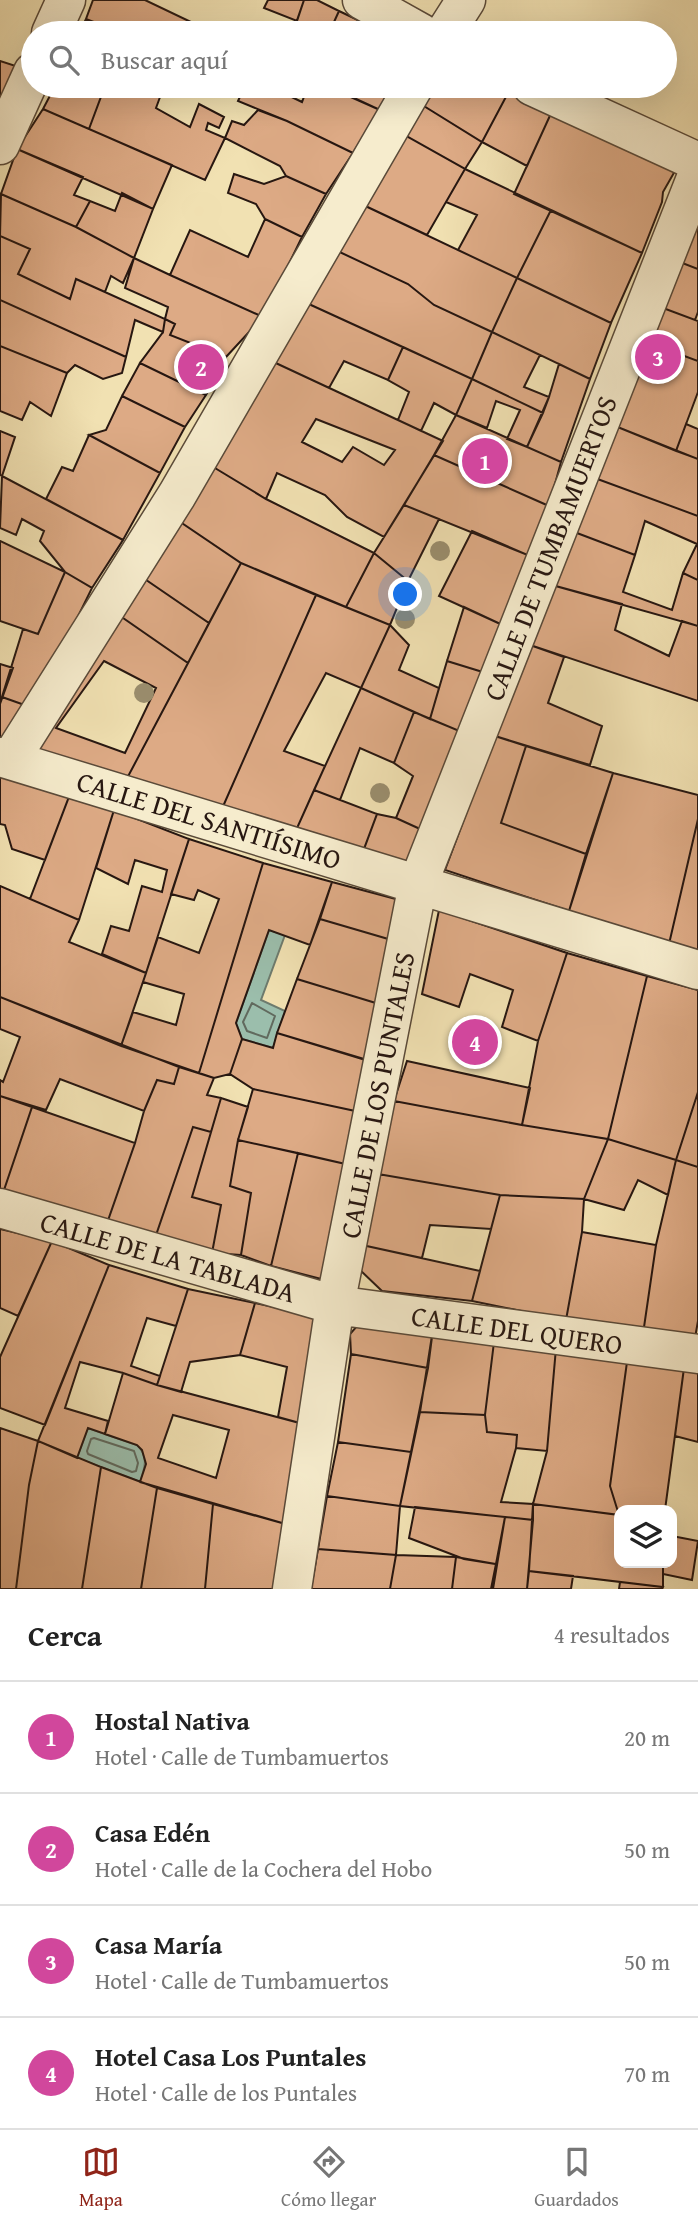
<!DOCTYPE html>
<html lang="es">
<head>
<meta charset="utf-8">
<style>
	body { margin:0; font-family:"Gentium Book Plus",serif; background:#f6f6f6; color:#222 }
	.controls { position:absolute; right:21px; bottom:21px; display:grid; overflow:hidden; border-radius:14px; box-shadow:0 7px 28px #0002 }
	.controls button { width:63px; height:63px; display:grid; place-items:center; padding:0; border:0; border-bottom:2px solid #e0e0e0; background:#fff; color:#222; font:35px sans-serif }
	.you { position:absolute; left:406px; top:595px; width:24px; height:24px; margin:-18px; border:5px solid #fff; border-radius:50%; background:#1a73e8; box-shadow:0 0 0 10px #1a73e833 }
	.badge { display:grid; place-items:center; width:46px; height:46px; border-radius:50%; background:#8f2418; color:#fff; font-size:23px; font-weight:700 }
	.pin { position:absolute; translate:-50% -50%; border:4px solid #fff; box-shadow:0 2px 7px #0006 }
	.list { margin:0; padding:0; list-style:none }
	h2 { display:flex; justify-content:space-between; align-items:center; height:91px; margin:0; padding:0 28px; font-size:30px }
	h2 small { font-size:23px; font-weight:400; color:#767676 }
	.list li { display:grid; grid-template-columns:46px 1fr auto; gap:21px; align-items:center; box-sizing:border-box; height:112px; padding:0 28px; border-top:2px solid #e0e0e0 }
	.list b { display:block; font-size:26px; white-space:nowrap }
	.list p { margin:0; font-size:23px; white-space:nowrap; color:#767676 }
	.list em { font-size:23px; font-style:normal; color:#767676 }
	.icon { flex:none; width:38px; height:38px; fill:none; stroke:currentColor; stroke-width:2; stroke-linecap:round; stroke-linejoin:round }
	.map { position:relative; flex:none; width:698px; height:1589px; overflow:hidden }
	.search { position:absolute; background:#fff; box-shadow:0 7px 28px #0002; left:21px; right:21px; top:21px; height:77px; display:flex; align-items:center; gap:18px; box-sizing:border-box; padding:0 24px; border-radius:38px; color:#767676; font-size:26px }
	.sheet { height:539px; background:#fff }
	nav { display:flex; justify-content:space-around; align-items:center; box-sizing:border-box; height:98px; border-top:2px solid #e0e0e0; background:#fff; font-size:19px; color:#767676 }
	nav a { display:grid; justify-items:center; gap:4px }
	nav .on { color:#8f2418 }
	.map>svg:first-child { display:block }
	.water { fill:#9bbeac; stroke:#6d7b6e; stroke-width:2 }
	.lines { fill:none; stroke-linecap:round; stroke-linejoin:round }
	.shore { stroke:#616a5e; stroke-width:2 }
	.building { fill:#ddaa85; stroke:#271711; stroke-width:2; fill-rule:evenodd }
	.minor-casing { stroke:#5a4a39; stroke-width:41 }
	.minor { stroke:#f6eccd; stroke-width:38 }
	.tree { fill:#9a8e6e }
	.labels { text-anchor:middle; stroke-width:5; stroke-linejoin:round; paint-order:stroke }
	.street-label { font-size:28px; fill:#271711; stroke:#f6eccd }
</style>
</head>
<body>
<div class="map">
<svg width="698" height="1589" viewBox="0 0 698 1589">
	<rect width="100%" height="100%" fill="#f1e1b2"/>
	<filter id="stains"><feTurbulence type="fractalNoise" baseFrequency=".00286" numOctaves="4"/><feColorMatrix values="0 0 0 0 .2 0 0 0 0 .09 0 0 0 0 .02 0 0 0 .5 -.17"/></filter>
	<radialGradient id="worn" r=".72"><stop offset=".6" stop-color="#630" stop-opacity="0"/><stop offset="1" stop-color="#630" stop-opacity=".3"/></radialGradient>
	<path class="water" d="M269,930L285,935L261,1000L285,1011L273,1048L242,1039L236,1023Z
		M88,1428L137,1445C149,1456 145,1468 140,1482L77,1458Z"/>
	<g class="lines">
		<path class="shore" d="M252,1003L275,1016L267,1038L247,1031L243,1022Z
			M94,1438L134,1451L138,1463L136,1471L132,1472L88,1454L87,1451L91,1439Z"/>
	</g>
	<path class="building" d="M93,0H145L191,22L186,33H122L86,19Z
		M268,0H304L297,21L264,8Z
		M304,0H317L339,11L329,33L293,32Z
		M339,11L385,33H329Z
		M86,19L122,33H79Z
		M0,61L25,69L0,118Z
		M55,86H105L89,129L43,109Z
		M105,86H121L137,93L141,86H153L163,89L156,108L190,127L199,104L224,117L219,128L208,123L206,130L225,138L205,180L89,129Z
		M245,86H269L302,102L308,86H326L380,110L353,153L287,121L238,101Z
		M359,86H395L380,110L354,98Z
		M429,86H493L508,93L482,142L419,103Z
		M508,93L553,109L527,166L482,142Z
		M419,103L482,142L465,169L403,134Z
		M43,109L172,165L153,209L17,149Z
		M553,109L675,171L663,192L662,202L642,253L514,194Z
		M258,110L287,121L353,153L326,194L286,176L280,166L225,138L232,121L244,125Z
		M403,134L465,169L427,235L359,203Z
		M17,149L83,177L74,195L90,201L76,227L1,194Z
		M465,169L551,210L517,278L458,250L477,215L446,202Z
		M234,174L264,184L286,176L326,194L302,237L265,219L256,204L228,193Z
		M122,193L153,209L134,258L76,227L90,201L115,211Z
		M1,194L76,227L134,258L123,283L111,276L105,292L76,279L70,299L18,274L30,249L0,236Z
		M698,197V269L672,259Z
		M359,203L517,278L492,332L434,305L408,284L331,248Z
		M551,210L642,253L611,323L517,278Z
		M265,219L302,237L263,317L170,275L190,230L248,257Z
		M0,236L30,249L18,274L70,299L76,279L165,319L163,332L135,320L126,357L0,300Z
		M331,248L408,284L434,305L492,332L472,379L300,300Z
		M134,258L170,275L263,317L226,357L170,335L175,324L165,319L168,307L125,288Z
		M672,259L698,269V312L695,320L655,305Z
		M517,278L611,323L590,379L492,332Z
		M0,300L126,357L122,373L103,379L75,365L67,373L0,346Z
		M300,300L403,347L388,380L344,361L329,388L265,358Z
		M655,305L698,321V361L641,340Z
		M165,319L175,324L170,335L226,357L206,395L140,363L163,332Z
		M492,332L540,355L524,387L549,397L543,413L472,379Z
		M641,340L698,361V392L676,451L610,424Z
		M0,346L67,373L51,416L30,402L22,420L0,411Z
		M403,347L472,379L456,415L434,403L421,431L398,420L409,392L388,380Z
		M265,358L443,441L384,537L347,517L325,495L277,473L266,499L205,462ZM316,419L395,450L384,465L353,447L342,462L302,442Z
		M140,363L206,395L185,427L122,396Z
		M559,364L590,379L561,462L527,447L549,397Z
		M472,379L543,413L527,447L507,439L520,410L496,401L487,428L456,415Z
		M122,396L185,427L160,473L89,435L106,430Z
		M456,415L561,462L549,506L434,455Z
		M610,424L698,459V516L592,477Z
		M686,424L698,429V459L676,451Z
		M0,431L15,437L2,476L0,475Z
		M89,435L160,473L123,540L46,499L62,467L73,471Z
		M434,455L549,506L530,556L404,505Z
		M205,462L266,499L374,553L346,607L241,563L170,515Z
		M2,476L123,540L92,588L65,572L40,541L44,531L22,519L16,535L0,528Z
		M592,477L698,516V580L683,573L697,544L645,521L635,555L569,530Z
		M404,505L439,519L408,581L374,553Z
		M170,515L241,563L209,623L136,573Z
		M569,530L635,555L623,592L672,610L683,573L698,580V626L552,585Z
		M472,531L530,556L507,627L439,596Z
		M0,541L65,572L38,634L0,621Z
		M374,553L408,581L390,625L346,607Z
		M241,563L316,595L221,811L124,784Z
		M65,572L92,588L33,708L2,697L23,629L38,634Z
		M136,573L209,623L188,663L113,611Z
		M552,585L622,604L615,630L669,656L682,621L698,626V701L530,645Z
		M316,595L390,625L361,688L326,673L284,751L325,766L293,837L221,811Z
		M464,607L507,627L489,674L447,661Z
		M113,611L188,663L124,784L23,752ZM104,661L156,688L125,753L56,728Z
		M390,625L409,645L399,670L439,688L430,719L361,688Z
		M530,645L564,657L548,703L602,726L590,765L495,736Z
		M447,661L489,674L469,735L430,719Z
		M0,664L13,668L0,704Z
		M361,688L414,712L394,763L360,748L340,800L314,790Z
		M2,697L33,708L0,750V704Z
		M414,712L469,735L431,834L396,818L413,776L394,763Z
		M495,736L526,746L501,823L586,854L569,911L445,870Z
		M526,746L613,773L586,854L501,823Z
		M0,770L70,794L45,860L12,849L5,825L0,824Z
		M613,773L698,795V819L669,944L569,911Z
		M314,790L377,814L361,857L293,837Z
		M70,794L114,810L79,920L30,899Z
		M114,810L189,839L146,973L102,954L111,926L129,931L142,886L162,892L167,870L135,860L128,884L96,868Z
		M377,814L396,818L431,834L414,877L361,857Z
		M698,819V955L669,944Z
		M189,839L263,863L199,1073L121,1046L133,1012L176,1025L184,994L143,982L158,937L199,953L219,899L198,890L194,900L171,894Z
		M263,863L332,882L310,945L269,930L236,1023L242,1039L230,1074L214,1078L199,1073Z
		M332,882L407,902L395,941L320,919Z
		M0,886L79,920L69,942L146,973L121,1046L0,997Z
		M439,910L567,953L538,1041L502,1027L513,990L470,974L459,1007L422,994Z
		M320,919L395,941L379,1004L297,979Z
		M567,953L647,976L608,1139L522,1125L538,1041Z
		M647,976L698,990V1092L676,1160L608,1139Z
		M297,979L379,1004L364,1059L277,1033Z
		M0,997L179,1067L174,1084L157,1080L144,1111L60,1079L46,1110L0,1096V1080L3,1082L20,1037L0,1029Z
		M277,1033L372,1062L360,1112L253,1089L230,1074L242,1039L273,1048Z
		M407,1061L530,1088L522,1125L394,1101Z
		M179,1067L214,1078L207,1095L221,1098L211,1132L193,1127L155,1238L105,1229L135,1143L144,1111L157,1080L174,1084Z
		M253,1089L360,1112L350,1165L238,1140Z
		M698,1092V1167L676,1160Z
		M0,1096L32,1107L1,1199L0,1198Z
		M221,1098L248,1107L238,1140L230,1186L251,1193L241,1255L212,1253L221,1205L192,1197Z
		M394,1101L522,1125L608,1139L584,1199L500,1195L378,1174Z
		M32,1107L135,1143L105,1229L1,1199Z
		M193,1127L211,1132L192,1197L221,1205L212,1253L155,1238Z
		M608,1139L676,1160L668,1195L638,1180L624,1210L584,1199Z
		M238,1140L298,1153L271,1266L241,1255L251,1193L230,1186Z
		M298,1153L350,1165L329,1281L271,1266Z
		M676,1160L698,1167V1321L693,1349L643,1334L656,1245Z
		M378,1174L500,1195L491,1229L430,1225L422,1258L362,1245Z
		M500,1195L584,1199L582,1232L566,1320L472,1301Z
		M0,1229L52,1241L18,1316L0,1308Z
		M582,1232L656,1245L643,1334L566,1320Z
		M52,1241L109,1265L45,1425L0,1408V1357Z
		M362,1245L480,1271L472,1301L382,1291L359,1269Z
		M109,1265L188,1289L176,1326L147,1318L131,1366L160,1376L157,1385L123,1373L80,1362L65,1408L108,1421L105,1434L88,1428L77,1458L38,1441Z
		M188,1289L255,1303L240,1355L190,1362L181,1392L157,1385Z
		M255,1303L322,1317L307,1425L278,1417L287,1367L240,1355Z
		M364,1318L433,1329L428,1368L351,1354L350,1334Z
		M433,1329L494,1342L485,1415L420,1412Z
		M494,1342L556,1348L547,1451L516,1448L517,1435L487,1432L485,1415Z
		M556,1348L627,1362L610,1486L619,1515L533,1504L547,1451Z
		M351,1354L428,1368L411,1452L338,1442Z
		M627,1362L684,1368L665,1510H619V1515L610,1486Z
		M684,1368L698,1370V1442L675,1436Z
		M123,1373L157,1385L307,1425L289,1525L140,1482L146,1464L142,1450L137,1445L105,1434ZM173,1415L229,1430L216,1478L158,1458Z
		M420,1412L485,1415L487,1432L517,1435L516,1448L501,1502L533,1504V1520L400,1506Z
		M0,1428L38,1441L29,1485L16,1589H0Z
		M38,1441L101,1467L82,1589H16L29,1485Z
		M338,1442L411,1452L400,1506L327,1496Z
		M101,1467L157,1488L141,1589H82Z
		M157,1488L213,1504L205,1589H141Z
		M327,1496L400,1506L396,1555L318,1549Z
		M213,1504L289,1525L279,1589H205Z
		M533,1504L619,1515V1563H663V1587L529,1571Z
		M415,1507L505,1517L496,1564L464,1559L409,1538Z
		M505,1517L533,1520L527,1589H493Z
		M672,1536L698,1541L692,1580L663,1574V1563H672Z
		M318,1549L396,1555L390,1589H311Z
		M396,1555L456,1557L452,1589H390Z
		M456,1557L496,1564L491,1589H452Z
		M529,1571L573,1576L571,1589H527Z
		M620,1582L663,1587L662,1589H619Z"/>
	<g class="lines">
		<g class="minor-casing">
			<path id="minor" d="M362,0L421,33
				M51,33L66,0
				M445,33L466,0
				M532,86L698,162
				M0,145L33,72
				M0,757L698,970
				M10,760L177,495L414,86
				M0,1208L335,1305L698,1354
				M292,1589L335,1305L418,884L698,173"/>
		</g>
		<use href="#minor" class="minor"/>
	</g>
	<g class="tree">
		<circle cx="440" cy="551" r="10"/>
		<circle cx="405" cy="619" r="10"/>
		<circle cx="144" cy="693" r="10"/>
		<circle cx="380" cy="793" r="10"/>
	</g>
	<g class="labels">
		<g class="street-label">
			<text transform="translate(550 548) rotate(-69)" y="10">CALLE DE TUMBAMUERTOS</text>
			<text transform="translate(209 820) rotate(17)" y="10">CALLE DEL SANTIÍSIMO</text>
			<text transform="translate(377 1095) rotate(-79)" y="10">CALLE DE LOS PUNTALES</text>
			<text transform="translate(168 1257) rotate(16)" y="10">CALLE DE LA TABLADA</text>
			<text transform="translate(517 1330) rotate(8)" y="10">CALLE DEL QUERO</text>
		</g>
	</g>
	<rect width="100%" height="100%" filter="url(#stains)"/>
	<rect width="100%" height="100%" fill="url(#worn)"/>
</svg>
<div class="controls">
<button><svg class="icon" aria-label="layers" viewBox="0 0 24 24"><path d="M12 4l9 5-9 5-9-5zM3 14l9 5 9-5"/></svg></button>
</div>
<div class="you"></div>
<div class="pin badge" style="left:485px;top:461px;background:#d1479c">1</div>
<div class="pin badge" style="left:201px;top:367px;background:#d1479c">2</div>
<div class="pin badge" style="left:658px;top:357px;background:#d1479c">3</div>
<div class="pin badge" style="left:475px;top:1042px;background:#d1479c">4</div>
<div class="search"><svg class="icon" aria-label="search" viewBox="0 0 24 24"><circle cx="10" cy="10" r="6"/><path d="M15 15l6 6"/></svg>Buscar aquí</div>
</div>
<section class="sheet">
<h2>Cerca<small>4 resultados</small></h2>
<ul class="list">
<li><span class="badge" style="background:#d1479c">1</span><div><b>Hostal Nativa</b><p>Hotel · Calle de Tumbamuertos</p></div><em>20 m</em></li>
<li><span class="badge" style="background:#d1479c">2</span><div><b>Casa Edén</b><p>Hotel · Calle de la Cochera del Hobo</p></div><em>50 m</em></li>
<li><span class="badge" style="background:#d1479c">3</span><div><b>Casa María</b><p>Hotel · Calle de Tumbamuertos</p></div><em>50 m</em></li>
<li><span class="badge" style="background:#d1479c">4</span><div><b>Hotel Casa Los Puntales</b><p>Hotel · Calle de los Puntales</p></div><em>70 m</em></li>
</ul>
</section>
<nav>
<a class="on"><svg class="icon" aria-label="map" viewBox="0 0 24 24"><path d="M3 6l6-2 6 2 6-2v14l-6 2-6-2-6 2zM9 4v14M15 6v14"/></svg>Mapa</a>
<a><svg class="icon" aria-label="directions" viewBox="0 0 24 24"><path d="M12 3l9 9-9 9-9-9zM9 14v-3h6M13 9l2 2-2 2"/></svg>Cómo llegar</a>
<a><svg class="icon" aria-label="saved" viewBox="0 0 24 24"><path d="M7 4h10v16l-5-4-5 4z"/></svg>Guardados</a>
</nav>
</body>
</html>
